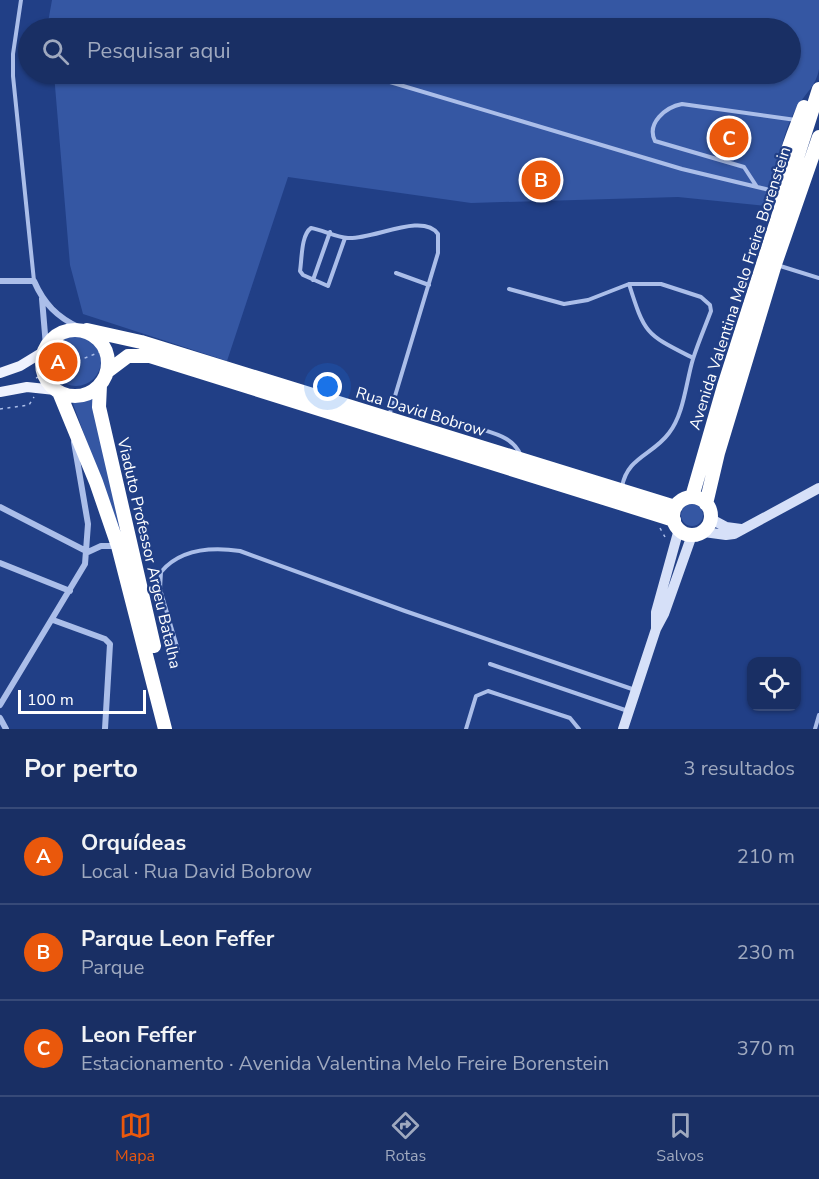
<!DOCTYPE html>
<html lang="pt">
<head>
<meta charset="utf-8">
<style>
	body { margin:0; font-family:"Nunito Sans",sans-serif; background:#263b6d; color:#f1f3f6 }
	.controls { position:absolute; right:18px; bottom:18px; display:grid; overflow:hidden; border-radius:12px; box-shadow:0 2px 4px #0004 }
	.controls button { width:54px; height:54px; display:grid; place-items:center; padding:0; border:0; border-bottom:2px solid #374a78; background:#192f64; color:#f1f3f6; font:30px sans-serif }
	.scale { position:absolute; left:18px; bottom:15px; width:128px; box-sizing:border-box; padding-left:6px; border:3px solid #fff; border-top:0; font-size:16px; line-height:21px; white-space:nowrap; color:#fff; -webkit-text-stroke:4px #213f86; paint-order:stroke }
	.you { position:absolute; left:328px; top:387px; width:21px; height:21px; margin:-15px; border:4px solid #fff; border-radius:50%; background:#1a73e8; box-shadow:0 0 0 9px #1a73e833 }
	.badge { display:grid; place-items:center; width:39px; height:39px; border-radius:50%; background:#ea580c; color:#fff; font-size:20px; font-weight:700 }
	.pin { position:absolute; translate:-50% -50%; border:3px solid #fff; box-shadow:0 2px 6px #0006 }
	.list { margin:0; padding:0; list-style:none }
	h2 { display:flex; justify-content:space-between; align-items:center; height:78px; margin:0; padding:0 24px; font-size:26px }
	h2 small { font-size:20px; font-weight:400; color:#9fa9bf }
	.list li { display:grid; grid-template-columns:39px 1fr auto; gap:18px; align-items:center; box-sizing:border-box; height:96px; padding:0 24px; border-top:2px solid #374a78 }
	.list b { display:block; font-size:22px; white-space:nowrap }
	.list p { margin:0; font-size:20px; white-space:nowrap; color:#9fa9bf }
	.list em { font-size:20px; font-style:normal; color:#9fa9bf }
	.icon { flex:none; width:33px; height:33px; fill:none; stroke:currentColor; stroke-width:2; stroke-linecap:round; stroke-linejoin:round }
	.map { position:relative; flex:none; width:819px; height:729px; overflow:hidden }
	.search { position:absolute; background:#192f64; box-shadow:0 2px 4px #0004; left:18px; right:18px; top:18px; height:66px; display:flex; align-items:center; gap:15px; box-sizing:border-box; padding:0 21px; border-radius:33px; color:#9fa9bf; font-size:22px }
	.sheet { height:366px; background:#192f64 }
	nav { display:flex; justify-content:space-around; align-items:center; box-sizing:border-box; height:84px; border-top:2px solid #374a78; background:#192f64; font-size:16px; color:#9fa9bf }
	nav a { display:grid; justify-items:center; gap:3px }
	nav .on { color:#ea580c }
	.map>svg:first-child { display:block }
	.green { fill:#3557a3 }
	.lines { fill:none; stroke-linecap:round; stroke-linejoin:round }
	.path { stroke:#abbee9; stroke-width:1.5; stroke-dasharray:3 4.5; stroke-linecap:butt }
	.lane { stroke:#abbee9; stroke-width:4 }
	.street { stroke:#abbee9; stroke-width:6 }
	.secondary { stroke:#d6e0f8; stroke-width:10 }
	.primary { stroke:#eff2fe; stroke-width:10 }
	.highway { stroke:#fff; stroke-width:14 }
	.labels { text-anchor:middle; stroke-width:4.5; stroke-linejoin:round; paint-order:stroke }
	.street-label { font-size:16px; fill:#fff; stroke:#213f86 }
</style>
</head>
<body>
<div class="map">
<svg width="819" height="729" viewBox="0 0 819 729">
	<rect width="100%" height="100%" fill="#213f86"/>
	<path class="green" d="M52,0H819C819,22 819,48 819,69C816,87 804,94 796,109C781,134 774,178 775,207L678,197L471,203L288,177L227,361L83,314L70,265L54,74H790V28H47Z
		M51 361a25 25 0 1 1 50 0a25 25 0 1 1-50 0Z
		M93,394L126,539L122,540L71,398Z
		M681 515a11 11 0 1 1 22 0a11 11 0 1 1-22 0Z"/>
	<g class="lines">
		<path class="path" d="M36,378L112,347
			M0,409L29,405L34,397
			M660,528L665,537"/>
		<path class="lane" d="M21,0L13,54V76L34,281
			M363,74L682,169L778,192
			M757,187L744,167L655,141C646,123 666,107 682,104L796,120
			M345,238L328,286L303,275L300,271C302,259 301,235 311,228C323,230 335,237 348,238C372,240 423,212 438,234V253L389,416
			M777,265L819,278
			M396,273L429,285
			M313,280L330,232
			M629,284C645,335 646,334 693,358
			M509,289L564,304L588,300L629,284H661L701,297L710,305L711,311C705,327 698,343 693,359C686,382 684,414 669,433C653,455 627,457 622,487
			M471,426C490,433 513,435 521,456
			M178,650L160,589L161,572C180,549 212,547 240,551L405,611L635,690
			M490,664L628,711
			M466,729L476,696L488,691L570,718L579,729
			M815,729L819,715"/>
		<path class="street" d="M0,281H34C44,304 57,317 80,328
			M42,299L46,346
			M0,507L88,552
			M88,552L101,546H118
			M0,563L70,591
			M53,620L105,639L110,644L105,729
			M0,705L85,564L88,524L74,442
			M0,718L6,729"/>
		<path class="secondary" d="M711,519L726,527L741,529
			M704,532L726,535L734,534L819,488
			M656,629V612L679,529
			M623,729L656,629L664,614L692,535"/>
		<path class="primary" d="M0,373L20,366L43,352
			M0,392L27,387L55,390"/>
		<path class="highway" d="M782,198C778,166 793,137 804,107
			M42 363a33 33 0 1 1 66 0a33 33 0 1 1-66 0Z
			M87,330L141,342L675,507
			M108,371L128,356H150L674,520
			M100,385L99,407L154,646
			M59,392L96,482L118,546L165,729
			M692,497L724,386L819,89
			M673 516a19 19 0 1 1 38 0a19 19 0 1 1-38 0Z
			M706,504L718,453L775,264L819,137"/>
	</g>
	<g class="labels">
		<g class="street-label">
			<text transform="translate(739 288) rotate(-72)" y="6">Avenida Valentina Melo Freire Borenstein</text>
			<text transform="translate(421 411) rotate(17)" y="6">Rua David Bobrow</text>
			<text transform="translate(150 553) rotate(77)" y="6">Viaduto Professor Argeu Batalha</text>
		</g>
	</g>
</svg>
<div class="controls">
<button><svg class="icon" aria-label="locate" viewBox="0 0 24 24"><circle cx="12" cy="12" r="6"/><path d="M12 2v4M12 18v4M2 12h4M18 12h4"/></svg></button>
</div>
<div class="scale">100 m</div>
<div class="you"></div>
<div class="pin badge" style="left:58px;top:362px">A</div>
<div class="pin badge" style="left:541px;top:180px">B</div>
<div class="pin badge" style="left:729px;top:138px">C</div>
<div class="search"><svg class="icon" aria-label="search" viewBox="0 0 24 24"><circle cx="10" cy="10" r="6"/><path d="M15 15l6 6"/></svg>Pesquisar aqui</div>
</div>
<section class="sheet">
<h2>Por perto<small>3 resultados</small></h2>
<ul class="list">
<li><span class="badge">A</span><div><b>Orquídeas</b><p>Local · Rua David Bobrow</p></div><em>210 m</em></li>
<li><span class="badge">B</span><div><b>Parque Leon Feffer</b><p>Parque</p></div><em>230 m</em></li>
<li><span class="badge">C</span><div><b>Leon Feffer</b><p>Estacionamento · Avenida Valentina Melo Freire Borenstein</p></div><em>370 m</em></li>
</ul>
</section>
<nav>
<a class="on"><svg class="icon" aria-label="map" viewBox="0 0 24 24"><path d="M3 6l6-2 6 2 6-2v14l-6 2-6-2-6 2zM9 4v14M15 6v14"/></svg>Mapa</a>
<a><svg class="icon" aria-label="directions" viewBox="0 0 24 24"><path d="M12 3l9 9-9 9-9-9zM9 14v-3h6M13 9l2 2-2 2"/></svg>Rotas</a>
<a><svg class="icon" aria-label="saved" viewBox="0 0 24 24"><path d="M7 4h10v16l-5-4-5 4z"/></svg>Salvos</a>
</nav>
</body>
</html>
